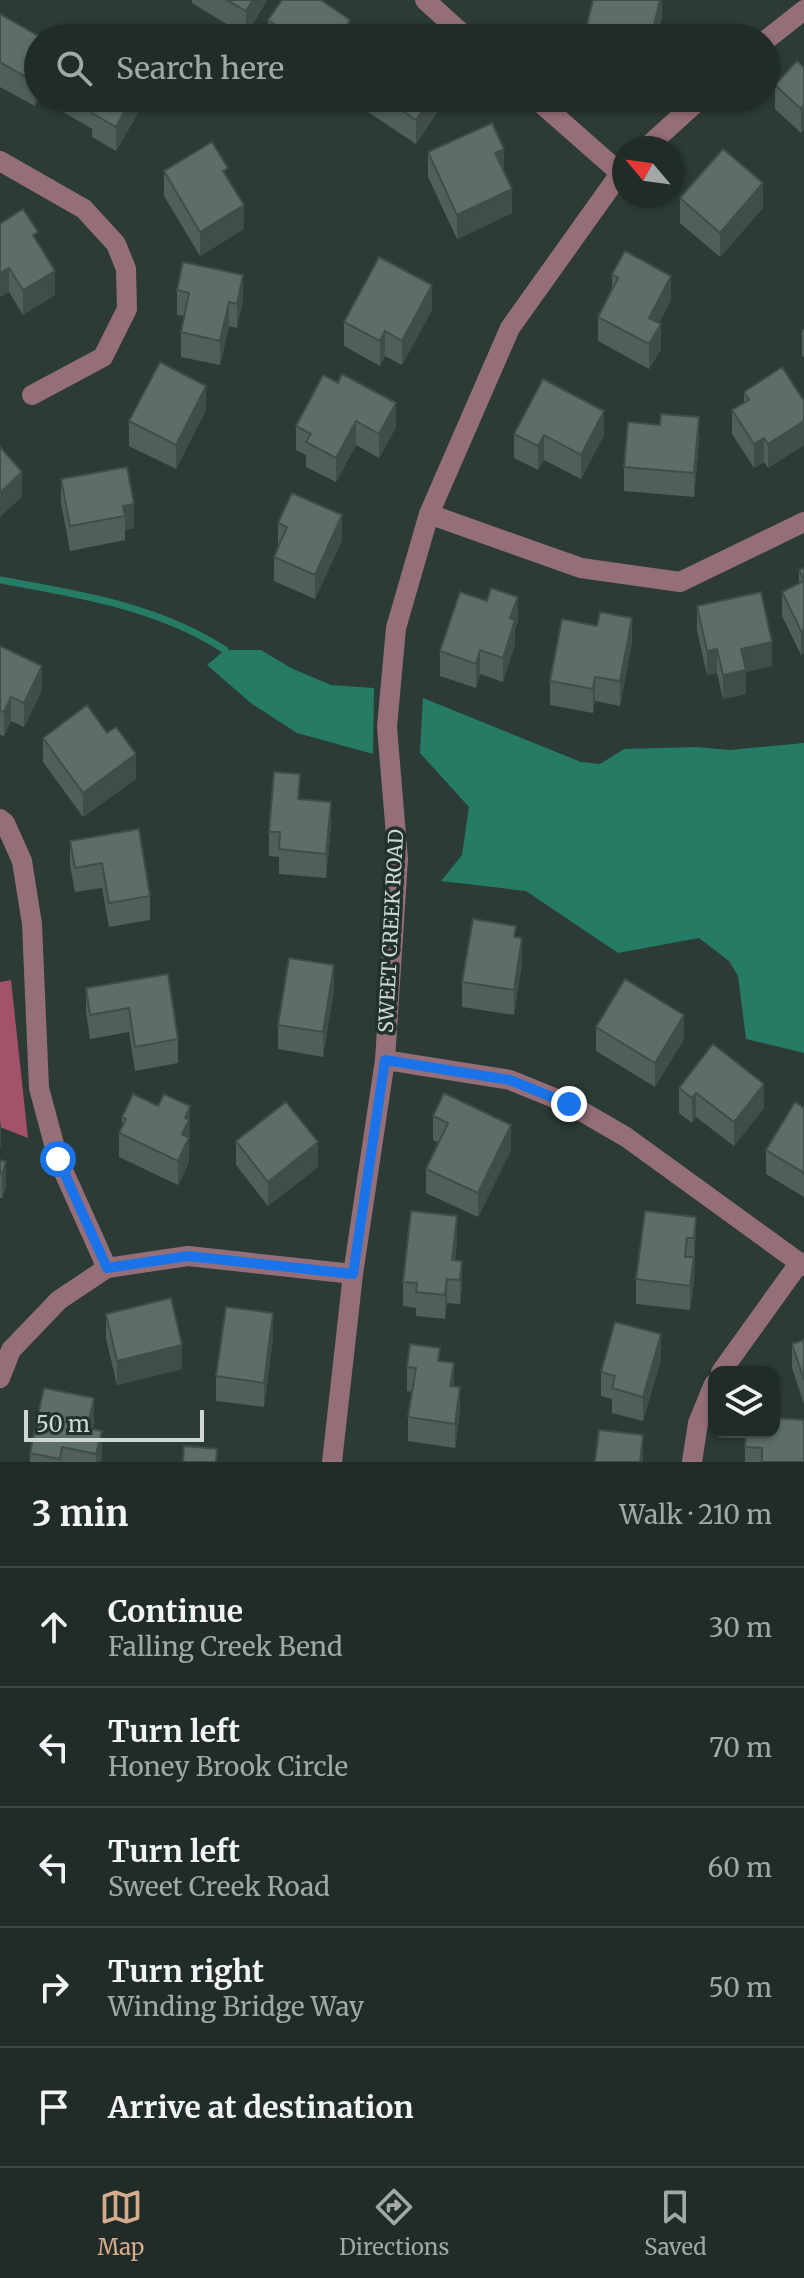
<!DOCTYPE html>
<html lang="en">
<head>
<meta charset="utf-8">
<style>
	body { margin:0; font-family:Merriweather,serif; background:#293430; color:#f1f3f6 }
	.controls { position:absolute; right:24px; bottom:24px; display:grid; overflow:hidden; border-radius:16px; box-shadow:0 2px 6px #0004 }
	.controls button { width:72px; height:72px; display:grid; place-items:center; padding:0; border:0; border-bottom:2px solid #3e4845; background:#212c28; color:#f1f3f6; font:40px sans-serif }
	.compass { position:absolute; left:612px; top:136px; width:72px; height:72px; border-radius:50%; background:#212c28; box-shadow:0 2px 6px #0004; rotate:299deg }
	.scale { position:absolute; left:24px; bottom:20px; width:180px; box-sizing:border-box; padding-left:8px; border:4px solid #ced7d4; border-top:0; font-size:22px; line-height:28px; white-space:nowrap; color:#ced7d4; -webkit-text-stroke:6px #22312c; paint-order:stroke }
	.stop { position:absolute; width:24px; height:24px; margin:-18px; border:6px solid #1a73e8; border-radius:50%; background:#fff }
	.stop.end { background:#1a73e8; border-color:#fff; box-shadow:0 2px 8px #0008 }
	.list { margin:0; padding:0; list-style:none }
	h2 { display:flex; justify-content:space-between; align-items:center; height:104px; margin:0; padding:0 32px; font-size:34px }
	h2 small { font-size:26px; font-weight:400; color:#a2a7a8 }
	.list li { display:grid; grid-template-columns:52px 1fr auto; gap:24px; align-items:center; box-sizing:border-box; height:120px; padding:0 32px; border-top:2px solid #3e4845 }
	.list b { display:block; font-size:30px; white-space:nowrap }
	.list p { margin:0; font-size:26px; white-space:nowrap; color:#a2a7a8 }
	.list em { font-size:26px; font-style:normal; color:#a2a7a8 }
	.icon { flex:none; width:44px; height:44px; fill:none; stroke:currentColor; stroke-width:2; stroke-linecap:round; stroke-linejoin:round }
	.map { position:relative; flex:none; width:804px; height:1462px; overflow:hidden }
	.search { position:absolute; background:#212c28; box-shadow:0 2px 6px #0004; left:24px; right:24px; top:24px; height:88px; display:flex; align-items:center; gap:20px; box-sizing:border-box; padding:0 28px; border-radius:44px; color:#a2a7a8; font-size:30px }
	.sheet { height:704px; background:#212c28 }
	nav { display:flex; justify-content:space-around; align-items:center; box-sizing:border-box; height:112px; border-top:2px solid #3e4845; background:#212c28; font-size:22px; color:#a2a7a8 }
	nav a { display:grid; justify-items:center; gap:4px }
	nav .on { color:#d6ab8b }
	.map>svg:first-child { display:block }
	.forest { fill:#a45269 }
	.water { fill:#267b64 }
	.lines { fill:none; stroke-linecap:round; stroke-linejoin:round }
	.stream { stroke:#267b64; stroke-width:7 }
	.minor { stroke:#956f78; stroke-width:20 }
	.wall { fill:#505f59 }
	.shaded-wall { fill:#414d49 }
	.building { fill:#5d6e68; stroke:#414d49; stroke-width:2 }
	.route { stroke:#1a73e8; stroke-width:10 }
	.labels { text-anchor:middle; stroke-width:7; stroke-linejoin:round; paint-order:stroke }
	.street-label { font-size:20px; fill:#ced7d4; stroke:#22312c }
</style>
</head>
<body>
<div class="map">
<svg width="804" height="1462" viewBox="0 0 804 1462">
	<rect width="100%" height="100%" fill="#2c3b36"/>
	<path class="forest" d="M11,980L28,1138L0,1127V982Z"/>
	<path class="water" d="M225,650H261L291,668L331,685L374,688L373,754L297,733L252,704L207,665Z
		M423,698L581,762L600,764L624,749L696,747L730,750L804,743V1053L746,1039L738,976L729,961L699,938L618,953L526,891L441,881L462,855L469,807L420,753Z"/>
	<g class="lines">
		<path class="stream" d="M0,580C77,594 158,606 225,650"/>
		<path class="minor" d="M425,0L467,38
			M766,40L804,10
			M535,98L619,172
			M646,148L701,98
			M0,161L84,209L116,244L126,269L127,309L103,357L32,395
			M429,514L581,568L680,582L804,522
			M0,819L5,823L22,861L32,924L39,1088L58,1159L107,1268
			M385,1060L510,1080L569,1104L626,1137L804,1266
			M721,1372L800,1262
			M0,1378L11,1350L59,1300L107,1268L188,1256L353,1274
			M332,1462L353,1274L385,1060L398,859L387,727L396,628L429,514L510,328L624,168
			M692,1462L698,1423L714,1384"/>
	</g>
	<path class="wall" d="M192,0H267L246,36L192,3Z
		M662,0V16L657,38H587V25Z
		M0,14L42,38L38,98H40L35,106L0,87Z
		M268,20L350,38H268Z
		M804,68V129L801,133L775,109V85Z
		M60,98H139V111L116,151L92,137V129L60,110Z
		M359,98H442V105L416,144L359,106Z
		M428,152L504,171L512,213L457,239L428,177Z
		M164,171L228,179L244,229L200,256L164,196Z
		M680,198L763,208L720,257L680,223Z
		M0,224L38,243L55,295L23,315L9,292L0,297Z
		M612,274L671,300L659,323L661,349L649,369L598,341V317L612,289Z
		M177,290L243,299L237,328L229,326L220,365L181,357V332L184,316L177,315Z
		M432,310L402,365L385,356L380,366L344,346V322Z
		M804,328V357L802,356V331Z
		M323,375L396,427L379,458L356,445L336,482L306,467V455L296,450V426Z
		M744,392L804,401V445L768,468L764,462L754,468L732,434V410L744,403Z
		M206,410L176,469L129,446V421Z
		M514,434L604,435L581,479L544,460L538,470L514,458Z
		M699,441L694,497L624,491V467Z
		M61,479L134,504V528L125,530V540L70,551L61,503Z
		M278,523L342,540L315,599L274,581V557L278,548Z
		M804,568L801,655L782,616V592L799,584V570Z
		M697,606L772,666L746,672V694L723,699L717,673L707,675L697,630Z
		M518,622L515,629V644L503,682L480,674L476,688L440,676V651Z
		M632,642L620,706L595,701L593,713L550,705V681Z
		M0,646L42,690L24,727L11,721L4,736L0,735Z
		M43,738L136,779L83,817L43,762Z
		M300,799L331,826L326,878L279,874V857L269,856V832Z
		M70,841L150,896V920L109,927L102,888L75,892L70,865Z
		M516,937L522,962L514,1015L462,1007V982Z
		M168,974L178,1039V1063L135,1071L129,1032L90,1039L86,1012V988Z
		M334,989L323,1057L278,1049V1025Z
		M596,1027L684,1039L655,1087L596,1051Z
		M679,1088L764,1108L734,1146L696,1117L692,1123L679,1113Z
		M804,1108V1197L766,1174V1150Z
		M433,1116L511,1150L478,1217L426,1193V1169L439,1143L433,1140Z
		M122,1117L190,1131L189,1133V1162L178,1185L119,1157V1133L122,1126Z
		M236,1141L318,1167L268,1206L236,1165Z
		M0,1160L6,1186L2,1198H0Z
		M696,1217L694,1282L690,1310L636,1304V1279Z
		M457,1241L455,1260L462,1285L460,1304L447,1303L445,1319L416,1316V1308L403,1306V1282Z
		M106,1314L182,1369L117,1385L106,1338Z
		M273,1338L264,1407L216,1401V1376Z
		M804,1340V1404L792,1368V1344Z
		M661,1359L643,1421L612,1413V1399L601,1396V1372Z
		M440,1362L454,1386L460,1411L455,1448L408,1441V1417L412,1392L407,1391V1367Z
		M804,1420V1462H745V1447Z
		M94,1423L92,1429L102,1455L100,1462H30V1453Z"/>
	<path class="shaded-wall" d="M253,0H267L246,36V11Z
		M660,0H662V16L657,38H651Z
		M350,20V38H338Z
		M38,76V98H40L35,106V82Z
		M132,98H139V111L116,151V127Z
		M431,98H442V105L416,144V120Z
		M804,105V129L801,133V109Z
		M504,149V173L495,153Z
		M763,183V208L720,257V233Z
		M512,189V213L457,239V215Z
		M244,205V229L200,256V232Z
		M9,268V292L0,297V273Z
		M55,271V295L23,315V290Z
		M243,275V299L237,328V304Z
		M671,276V300L649,342V318Z
		M432,285V310L402,365V341Z
		M229,302V326L220,365V341Z
		M661,324V349L649,369V344Z
		M385,331V356L380,366V341Z
		M206,386V410L176,469V445Z
		M396,403V427L379,458V434Z
		M604,411V435L581,479V455Z
		M699,417V441L694,497V473Z
		M356,421V445L336,482V458Z
		M804,421V445L768,468V444Z
		M544,435V460L538,470V446Z
		M764,438V462L754,468V444Z
		M22,472V497L0,517V493Z
		M134,504V528L125,530V516L123,506Z
		M342,515V540L315,599V575Z
		M518,597V622L515,629V644L503,682V658L510,618Z
		M632,618V642L620,706V681Z
		M804,630V654L801,655V631Z
		M772,642V666L746,672V694L723,699V675L741,649Z
		M717,649V673L707,675V651Z
		M480,650V674L476,688V664Z
		M42,666V690L24,727V703Z
		M595,677V701L593,713V689Z
		M11,697V721L4,736V712Z
		M136,754V779L83,817V793Z
		M331,802V826L326,878V854Z
		M522,938V962L514,1015V990Z
		M334,965V989L323,1057V1032Z
		M684,1015V1039L655,1087V1063Z
		M764,1084V1108L734,1146V1122Z
		M696,1093V1117L692,1123V1098Z
		M190,1106L189,1162L178,1185V1161L185,1118Z
		M1,1121V1145L0,1148V1124Z
		M511,1125V1150L478,1217V1193Z
		M318,1142V1167L268,1206V1182Z
		M6,1162V1186L2,1198V1174Z
		M457,1216V1241L453,1279L452,1260Z
		M696,1217L694,1282L690,1310V1286L694,1260V1238Z
		M462,1261V1285L460,1304V1280Z
		M447,1279V1303L445,1319V1295Z
		M273,1313V1338L264,1407V1383Z
		M661,1334V1359L643,1421V1397Z
		M182,1345V1369L117,1385V1361Z
		M454,1363V1388L450,1386Z
		M460,1387V1411L455,1448V1424Z
		M94,1398V1423L87,1452V1428Z
		M102,1431V1455L100,1462H96V1454Z
		M643,1435V1462H640Z"/>
	<path class="building" d="M227,0H253L246,11Z
		M282,0H321L350,20L338,38H330L325,35L323,38H295L268,20Z
		M593,0H660L651,38H641L587,25Z
		M0,14L42,38H38V76L35,82L0,62Z
		M797,61L804,68V105L801,109L775,85Z
		M81,98H132L116,127L92,113L96,106Z
		M384,98H431L416,120Z
		M492,123L504,149L495,153L512,189L457,215L428,152Z
		M212,142L228,168L223,171L244,205L200,232L164,171Z
		M723,149L763,183L720,233L680,198Z
		M23,209L38,232L33,235L55,271L23,290L9,268L0,273V224Z
		M625,251L671,276L649,318L661,324L649,344L598,317L618,278L612,274Z
		M379,257L432,285L402,341L385,331L380,341L344,322Z
		M183,262L243,275L237,304L229,302L220,341L181,332L189,293L177,290Z
		M160,362L206,386L176,445L129,421Z
		M782,367L804,401V421L768,444L764,438L754,444L732,410L749,400L744,392Z
		M342,374L396,403L379,434L356,421L336,458L306,442L311,434L296,426L323,375L338,383Z
		M543,379L604,411L581,455L544,435L538,446L514,434Z
		M661,414L699,417L694,473L624,467L628,422L660,425Z
		M0,447L22,472L0,493Z
		M127,467L134,504L123,506L125,516L70,526L61,479Z
		M292,493L342,515L315,575L274,557L287,527L278,523Z
		M804,568V630L801,631L782,592L804,581L799,570Z
		M491,588L518,597L510,618L515,620L503,658L480,650L476,664L440,651L460,592L487,601Z
		M761,592L772,642L741,649L746,670L723,675L717,649L707,651L697,606Z
		M600,612L632,618L620,681L595,677L593,689L550,681L562,619L597,626Z
		M0,646L42,666L24,703L11,697L4,712L0,711Z
		M87,705L107,733L116,727L136,754L83,793L43,738Z
		M274,772L300,774L298,799L331,802L326,854L279,849L280,832H269Z
		M139,829L150,896L109,903L102,863L75,868L70,841Z
		M473,919L516,926L514,937L522,938L514,990L462,982Z
		M289,958L334,965L323,1032L278,1025Z
		M168,974L178,1039L135,1047L129,1008L90,1015L86,988Z
		M625,979L684,1015L655,1063L596,1027Z
		M713,1044L764,1084L734,1122L696,1093L692,1098L679,1088Z
		M444,1093L511,1125L478,1193L426,1169L448,1123L433,1116Z
		M133,1094L158,1106L164,1094L190,1106L185,1118L189,1120L182,1134L189,1138L178,1161L119,1133L126,1119L122,1117Z
		M286,1102L318,1142L268,1182L236,1141Z
		M795,1102L804,1108V1173L766,1150Z
		M0,1160L6,1162L2,1174H0Z
		M411,1211L457,1216L452,1260L462,1261L460,1280L447,1279L445,1295L416,1292L417,1283L403,1282Z
		M645,1211L696,1217L694,1238H687L685,1257H694L690,1286L636,1279Z
		M171,1298L182,1345L117,1361L106,1314Z
		M226,1307L273,1313L264,1383L216,1376Z
		M615,1322L661,1334L643,1397L612,1388L615,1376L601,1372Z
		M804,1340V1380L792,1344Z
		M410,1344L440,1348L438,1361L454,1363L450,1386L460,1387L455,1424L408,1417L416,1368L407,1367Z
		M44,1388L94,1398L87,1428L102,1431L96,1454L62,1447L60,1459L30,1453Z
		M774,1418L804,1420V1462H762V1448L745,1447L746,1432H774Z
		M599,1430L643,1435L640,1462H595Z
		M184,1446L217,1449L216,1462H183Z"/>
	<g class="lines">
		<path class="route" d="M58,1159L107,1268L188,1256L353,1274L385,1060L510,1080L569,1104"/>
	</g>
	<g class="labels">
		<g class="street-label">
			<text transform="translate(391 931) rotate(-87)" y="7">SWEET CREEK ROAD</text>
		</g>
	</g>
</svg>
<div class="controls">
<button><svg class="icon" aria-label="layers" viewBox="0 0 24 24"><path d="M12 4l9 5-9 5-9-5zM3 14l9 5 9-5"/></svg></button>
</div>
<svg class="compass" viewBox="-18 -18 36 36"><path d="M0-13l5 13h-10z" fill="#e53935"/><path d="M0 13l5-13h-10z" fill="#a2a7a8"/></svg>
<div class="scale">50 m</div>
<div class="stop" style="left:58px;top:1159px"></div>
<div class="stop end" style="left:569px;top:1104px"></div>
<div class="search"><svg class="icon" aria-label="search" viewBox="0 0 24 24"><circle cx="10" cy="10" r="6"/><path d="M15 15l6 6"/></svg>Search here</div>
</div>
<section class="sheet">
<h2>3 min<small>Walk · 210 m</small></h2>
<ul class="list">
<li><svg class="icon" aria-label="ahead" viewBox="0 0 24 24"><path d="M12 20V5M6 11l6-6 6 6"/></svg><div><b>Continue</b><p>Falling Creek Bend</p></div><em>30 m</em></li>
<li><svg class="icon" aria-label="left" viewBox="0 0 24 24"><path d="M17 20v-9H6M10 6l-5 5 5 5"/></svg><div><b>Turn left</b><p>Honey Brook Circle</p></div><em>70 m</em></li>
<li><svg class="icon" aria-label="left" viewBox="0 0 24 24"><path d="M17 20v-9H6M10 6l-5 5 5 5"/></svg><div><b>Turn left</b><p>Sweet Creek Road</p></div><em>60 m</em></li>
<li><svg class="icon" aria-label="right" viewBox="0 0 24 24"><path d="M7 20v-9h11M14 6l5 5-5 5"/></svg><div><b>Turn right</b><p>Winding Bridge Way</p></div><em>50 m</em></li>
<li><svg class="icon" aria-label="arrive" viewBox="0 0 24 24"><path d="M6 21V4h12l-3 4 3 4H6"/></svg><div><b>Arrive at destination</b></div></li>
</ul>
</section>
<nav>
<a class="on"><svg class="icon" aria-label="map" viewBox="0 0 24 24"><path d="M3 6l6-2 6 2 6-2v14l-6 2-6-2-6 2zM9 4v14M15 6v14"/></svg>Map</a>
<a><svg class="icon" aria-label="directions" viewBox="0 0 24 24"><path d="M12 3l9 9-9 9-9-9zM9 14v-3h6M13 9l2 2-2 2"/></svg>Directions</a>
<a><svg class="icon" aria-label="saved" viewBox="0 0 24 24"><path d="M7 4h10v16l-5-4-5 4z"/></svg>Saved</a>
</nav>
</body>
</html>
